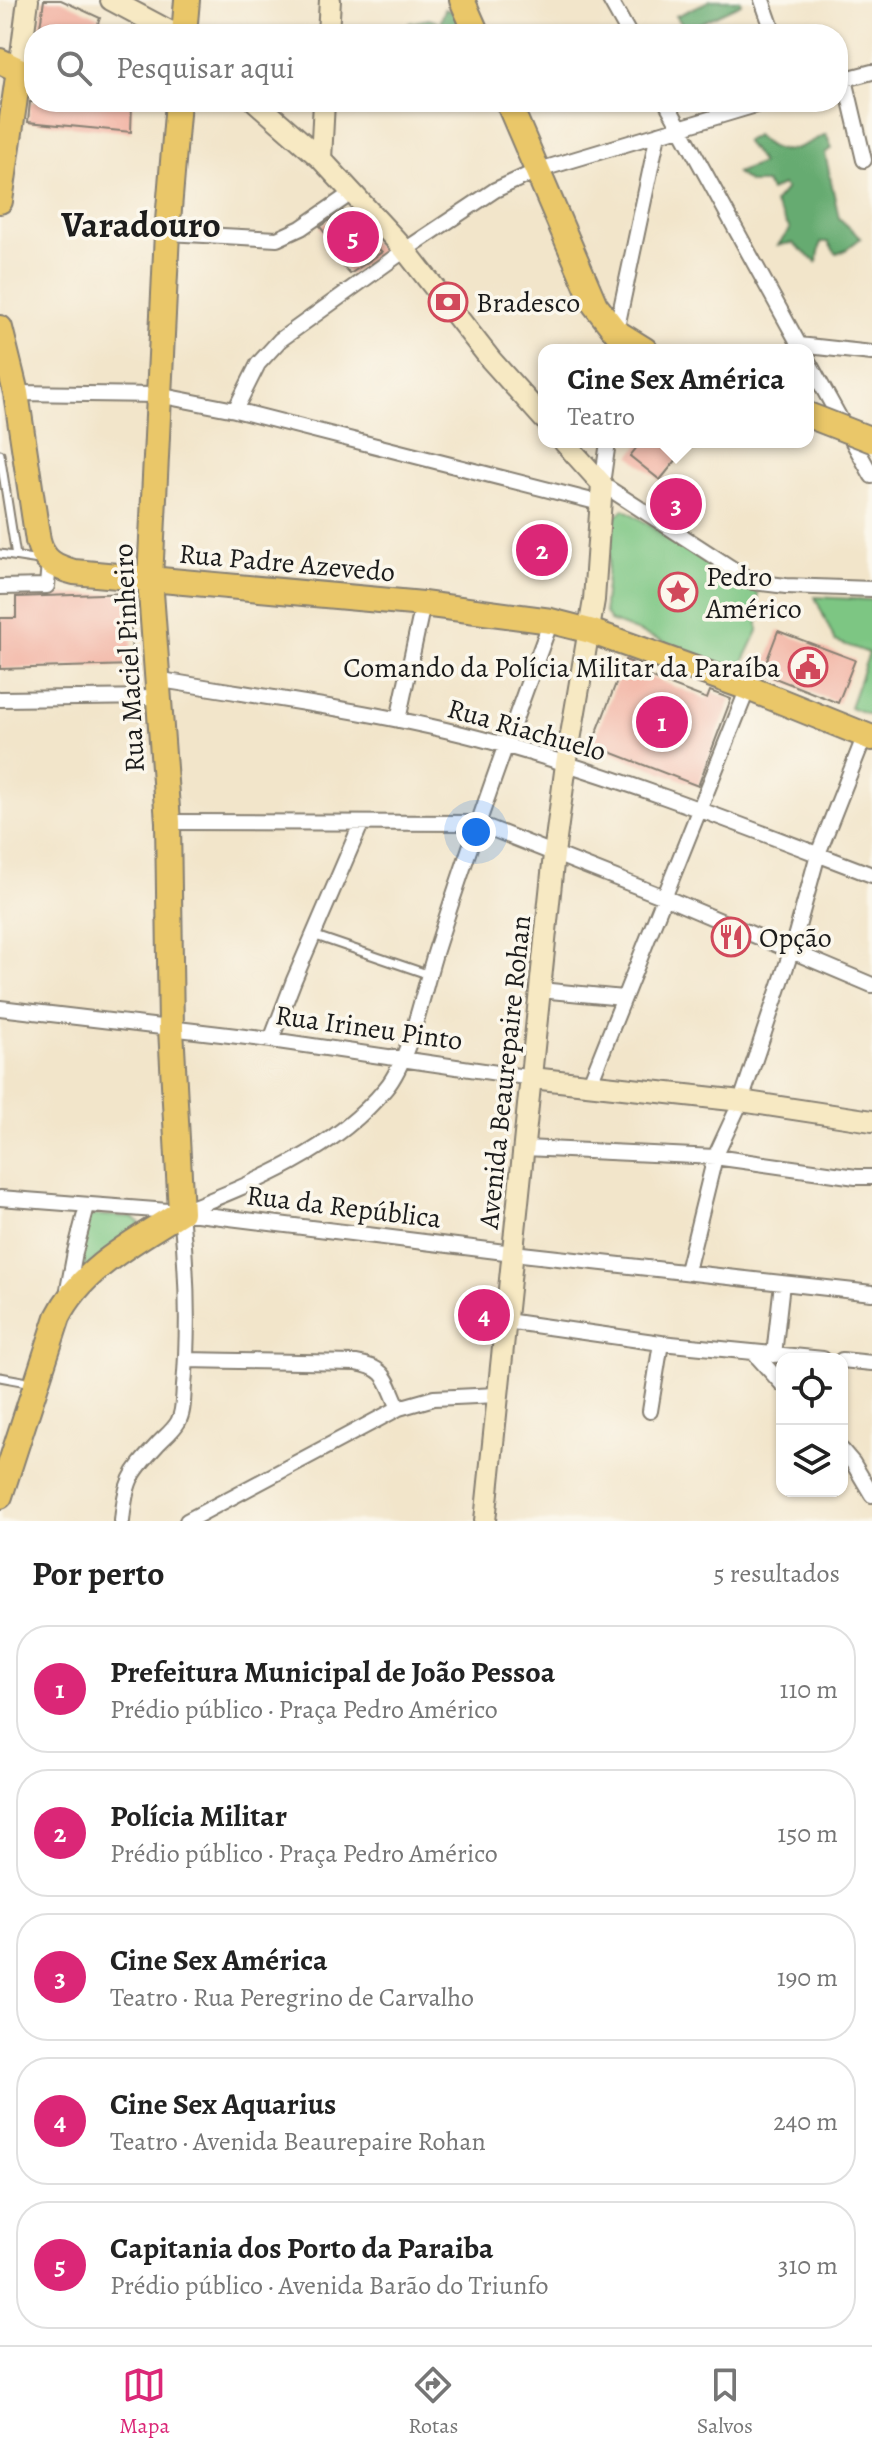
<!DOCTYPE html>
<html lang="pt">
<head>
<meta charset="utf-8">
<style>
	body { margin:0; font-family:Alegreya,serif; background:#f6f6f6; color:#222 }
	.controls { position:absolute; right:24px; bottom:24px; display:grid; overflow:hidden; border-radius:16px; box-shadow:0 2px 6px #0004 }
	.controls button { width:72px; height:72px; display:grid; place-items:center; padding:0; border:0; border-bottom:2px solid #e0e0e0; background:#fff; color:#222; font:40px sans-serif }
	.you { position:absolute; left:476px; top:832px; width:28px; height:28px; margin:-20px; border:6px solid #fff; border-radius:50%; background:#1a73e8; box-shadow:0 0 0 12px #1a73e833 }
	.badge { display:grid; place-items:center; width:52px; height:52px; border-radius:50%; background:#db2777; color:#fff; font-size:26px; font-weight:700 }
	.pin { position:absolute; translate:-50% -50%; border:4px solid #fff; box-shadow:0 2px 8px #0006 }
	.popup { position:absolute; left:538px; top:344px; width:276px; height:104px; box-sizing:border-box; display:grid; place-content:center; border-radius:16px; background:#fff; filter:drop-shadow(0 2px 6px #0005); font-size:26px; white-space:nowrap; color:#767676 }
	.popup b { font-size:30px; color:#222 }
	.popup::after { content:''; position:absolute; left:50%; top:100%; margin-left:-16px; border:16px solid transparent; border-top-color:#fff }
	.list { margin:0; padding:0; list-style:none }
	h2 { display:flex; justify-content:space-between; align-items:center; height:104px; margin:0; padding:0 32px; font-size:34px }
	h2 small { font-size:26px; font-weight:400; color:#767676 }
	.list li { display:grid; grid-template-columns:52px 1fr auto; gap:24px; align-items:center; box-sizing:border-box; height:128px; margin:0 16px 16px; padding:0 16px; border:2px solid #e0e0e0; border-radius:32px }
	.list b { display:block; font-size:30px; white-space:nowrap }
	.list p { margin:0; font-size:26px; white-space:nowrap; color:#767676 }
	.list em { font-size:26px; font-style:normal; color:#767676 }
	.icon { flex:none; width:44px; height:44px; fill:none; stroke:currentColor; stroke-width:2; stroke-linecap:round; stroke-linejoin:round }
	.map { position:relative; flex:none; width:872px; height:1521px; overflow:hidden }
	.search { position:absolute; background:#fff; box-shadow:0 2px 6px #0004; left:24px; right:24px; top:24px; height:88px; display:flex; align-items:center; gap:20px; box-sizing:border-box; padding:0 28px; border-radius:32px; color:#767676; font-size:30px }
	.sheet { height:824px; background:#fff }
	nav { display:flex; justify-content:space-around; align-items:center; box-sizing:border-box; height:112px; border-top:2px solid #e0e0e0; background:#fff; font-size:22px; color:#767676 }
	nav a { display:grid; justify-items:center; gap:4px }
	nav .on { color:#db2777 }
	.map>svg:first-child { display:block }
	.green { fill:#7dc683; stroke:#4c7150; stroke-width:2 }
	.forest { fill:#66ab71; stroke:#416446; stroke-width:2 }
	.building { fill:#f2b1a1 }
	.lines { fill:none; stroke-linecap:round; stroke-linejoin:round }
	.lane-casing { stroke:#878073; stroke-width:11 }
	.street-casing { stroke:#878073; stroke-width:18 }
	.secondary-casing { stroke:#878073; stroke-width:24 }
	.primary-casing { stroke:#878073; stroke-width:28 }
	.lane { stroke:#fff; stroke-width:7 }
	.street { stroke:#fff; stroke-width:14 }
	.secondary { stroke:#f7e9c3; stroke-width:20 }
	.primary { stroke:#eac769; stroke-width:24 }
	.primary-bridge-casing { stroke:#878073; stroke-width:28; stroke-linecap:butt }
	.primary-bridge { stroke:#eac769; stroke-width:24 }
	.labels { text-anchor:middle; stroke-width:7; stroke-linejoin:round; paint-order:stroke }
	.poi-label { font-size:28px; fill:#1c1c1c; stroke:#fbf7ec; text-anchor:start }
	.street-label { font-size:28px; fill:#1c1c1c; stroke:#fbf7ec }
	.district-label { font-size:36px; font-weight:bold; fill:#1c1c1c; stroke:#fbf7ec }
</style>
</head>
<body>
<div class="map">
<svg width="872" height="1521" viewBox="0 0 872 1521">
	<rect width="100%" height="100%" fill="#fbf7ec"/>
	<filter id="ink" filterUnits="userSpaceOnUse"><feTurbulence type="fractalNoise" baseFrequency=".0125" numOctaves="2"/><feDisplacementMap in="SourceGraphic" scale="16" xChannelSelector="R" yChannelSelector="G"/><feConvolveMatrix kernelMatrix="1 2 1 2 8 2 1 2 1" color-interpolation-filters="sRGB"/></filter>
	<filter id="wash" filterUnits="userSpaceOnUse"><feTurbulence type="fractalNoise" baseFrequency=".006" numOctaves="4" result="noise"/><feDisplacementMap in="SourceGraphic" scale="32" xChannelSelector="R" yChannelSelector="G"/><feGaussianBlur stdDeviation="1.8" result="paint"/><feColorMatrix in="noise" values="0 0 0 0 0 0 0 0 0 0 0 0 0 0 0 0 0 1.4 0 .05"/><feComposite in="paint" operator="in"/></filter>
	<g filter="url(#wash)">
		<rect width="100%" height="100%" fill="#f2e5ca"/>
		<path class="green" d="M624,509L758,593V631L739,671L610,621L605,613L604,604L613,519Z
			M815,597L872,600V716L850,707L869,653L835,641Z
			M96,1215L132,1217L140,1223V1228L86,1267L78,1269L89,1217Z"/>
		<path class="forest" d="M711,0H740L741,4L686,30L676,16Z
			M445,9L459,14L463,28L457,34H406L409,23L429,19L440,23Z
			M826,134L832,148L825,153L839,218L861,238L844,251L836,254L828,242H821L817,263L793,243L778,245L790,229L774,203L786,189L782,185L770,191L766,183H750L736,173L762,163L745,141L756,135C781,162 798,148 826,134Z"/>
		<g id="blocks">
			<path class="building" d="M44,0H61L100,18L94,34H39Z
				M30,102H132L131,132L28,122Z
				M343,211L382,252L350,274L330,252L337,247L320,227Z
				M641,442H691L660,480L630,456Z
				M130,593L132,665L0,669V618H16V597Z
				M778,631L855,660L838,703L762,673Z
				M625,660L645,667L642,674L707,699L710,691L731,699L698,786L592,745Z"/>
		</g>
	</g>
	<g filter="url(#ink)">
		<use href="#blocks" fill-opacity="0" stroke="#878073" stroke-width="2"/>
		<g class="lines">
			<g class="lane-casing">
				<path id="lane" d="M0,454L16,556
					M0,554L39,560
					M313,935L427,974
					M0,1377L33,1383"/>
			</g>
			<g class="street-casing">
				<path id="street" d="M610,0L629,34
					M762,0L774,34
					M845,79L864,160
					M838,81L872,72
					M666,102L802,350
					M167,233L277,239L301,228L353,192
					M799,345L872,353
					M615,350L616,332L658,134
					M808,361L872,476
					M16,393L158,395L235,410L600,503
					M235,410L258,364L280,340L405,250L495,190L539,170L766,102
					M608,442L602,484L753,582L786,586L872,589
					M0,587L47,586L49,562
					M156,679C273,699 393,713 507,746C631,781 751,829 872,875
					M0,699L157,697
					M398,720L423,604
					M168,822L477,823L664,897L872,985
					M540,990L623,998
					M0,1008L271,1040L532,1078
					M271,1040L294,980L361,824
					M590,1083L748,688
					M525,1148L715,1157L856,1177H872
					M0,1198L181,1212L513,1253L872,1293
					M687,1271L715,1157L741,1101L791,952L818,854L865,735
					M67,1295L75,1252L87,1206
					M506,1321L661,1343L823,1359
					M754,1353L782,1384
					M774,1355L782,1283
					M186,1360L356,1363C388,1368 386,1381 399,1408
					M842,1360L872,1363
					M650,1411L661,1343
					M842,1450L853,1463L872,1495
					M122,1521C126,1481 129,1475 157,1445C163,1438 173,1431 178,1422C184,1412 183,1397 184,1386C189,1329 187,1270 181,1212C254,1183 335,1151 386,1088C411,1058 424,986 437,947C472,837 511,729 551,621
					M187,1521L399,1408L434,1398L497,1395"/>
			</g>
			<g class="secondary-casing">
				<path id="secondary" d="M111,0L175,34
					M328,34L330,0
					M19,70L28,0
					M256,102L321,159L405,250L491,360L544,419
					M321,159L324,102
					M532,1078L741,1101L872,1121
					M485,1521L554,854L566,764L594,600L602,484L564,442"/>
			</g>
			<g class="primary-casing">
				<path id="primary" d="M462,0L477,34
					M184,34L187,0
					M0,61L19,70L0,201
					M508,102L595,305L616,332L645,350
					M0,328L16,393L38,541C43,561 55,567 74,572L423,604L551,621L590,631L748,688L872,738
					M0,1496L58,1317C82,1268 136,1241 181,1212L171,1029L168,822L150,579L167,233L178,102"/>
			</g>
			<use href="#lane" class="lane"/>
			<use href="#street" class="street"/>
			<use href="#secondary" class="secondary"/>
			<use href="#primary" class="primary"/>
			<g class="primary-bridge-casing">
				<path id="primary-bridge" d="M808,415L872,440"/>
			</g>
			<use href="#primary-bridge" class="primary-bridge"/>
		</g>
	</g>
	<defs>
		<g id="bank-ring" transform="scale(2)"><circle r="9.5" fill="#fbf7ec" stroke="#d1495b" stroke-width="1.5"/><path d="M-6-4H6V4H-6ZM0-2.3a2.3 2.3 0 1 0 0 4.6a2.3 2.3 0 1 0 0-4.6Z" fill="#d1495b"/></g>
		<g id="sight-ring" transform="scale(2)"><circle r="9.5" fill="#fbf7ec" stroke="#d1495b" stroke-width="1.5"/><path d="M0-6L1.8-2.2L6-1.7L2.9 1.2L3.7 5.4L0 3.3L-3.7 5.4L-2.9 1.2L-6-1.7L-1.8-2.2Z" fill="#d1495b"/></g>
		<g id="civic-ring" transform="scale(2)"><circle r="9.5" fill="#fbf7ec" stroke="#d1495b" stroke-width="1.5"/><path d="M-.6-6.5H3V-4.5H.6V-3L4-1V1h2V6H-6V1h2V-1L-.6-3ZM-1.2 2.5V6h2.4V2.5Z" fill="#d1495b"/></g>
		<g id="restaurant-ring" transform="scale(2)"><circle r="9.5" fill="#fbf7ec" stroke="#d1495b" stroke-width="1.5"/><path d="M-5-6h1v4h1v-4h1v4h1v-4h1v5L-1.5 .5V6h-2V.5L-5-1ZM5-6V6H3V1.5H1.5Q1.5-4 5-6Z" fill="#d1495b"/></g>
	</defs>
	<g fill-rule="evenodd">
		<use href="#bank-ring" x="448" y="302"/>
		<use href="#sight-ring" x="678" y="592"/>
		<use href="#civic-ring" x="808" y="667"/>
		<use href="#restaurant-ring" x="731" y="937"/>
	</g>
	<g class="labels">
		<g class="poi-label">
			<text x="476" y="312">Bradesco</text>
			<text x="706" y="586">Pedro<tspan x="706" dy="32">Américo</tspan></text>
			<text x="780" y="677" text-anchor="end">Comando da Polícia Militar da Paraíba</text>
			<text x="759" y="947">Opção</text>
		</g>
		<g class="street-label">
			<text transform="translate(287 562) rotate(5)" y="10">Rua Padre Azevedo</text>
			<text transform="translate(128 658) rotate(-93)" y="10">Rua Maciel Pinheiro</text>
			<text transform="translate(527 729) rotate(16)" y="10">Rua Riachuelo</text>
			<text transform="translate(369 1027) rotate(8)" y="10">Rua Irineu Pinto</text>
			<text transform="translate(504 1072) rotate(-84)" y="10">Avenida Beaurepaire Rohan</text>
			<text transform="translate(344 1206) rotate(7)" y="10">Rua da República</text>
		</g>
		<g class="district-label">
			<text x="141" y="237">Varadouro</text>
		</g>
	</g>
</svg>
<div class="controls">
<button><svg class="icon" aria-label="locate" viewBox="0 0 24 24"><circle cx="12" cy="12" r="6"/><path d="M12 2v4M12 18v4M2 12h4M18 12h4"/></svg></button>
<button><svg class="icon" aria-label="layers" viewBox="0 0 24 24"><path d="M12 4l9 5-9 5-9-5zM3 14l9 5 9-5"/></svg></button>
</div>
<div class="you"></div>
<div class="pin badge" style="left:662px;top:722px">1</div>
<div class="pin badge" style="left:542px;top:550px">2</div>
<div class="pin badge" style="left:676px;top:504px">3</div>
<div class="popup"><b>Cine Sex América</b>Teatro</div>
<div class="pin badge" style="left:484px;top:1315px">4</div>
<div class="pin badge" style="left:353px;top:237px">5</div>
<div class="search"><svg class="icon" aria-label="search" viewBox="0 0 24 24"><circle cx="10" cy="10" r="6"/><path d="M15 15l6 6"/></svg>Pesquisar aqui</div>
</div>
<section class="sheet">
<h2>Por perto<small>5 resultados</small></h2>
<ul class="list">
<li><span class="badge">1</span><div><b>Prefeitura Municipal de João Pessoa</b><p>Prédio público · Praça Pedro Américo</p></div><em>110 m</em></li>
<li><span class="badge">2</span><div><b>Polícia Militar</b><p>Prédio público · Praça Pedro Américo</p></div><em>150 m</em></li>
<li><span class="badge">3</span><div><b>Cine Sex América</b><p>Teatro · Rua Peregrino de Carvalho</p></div><em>190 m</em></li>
<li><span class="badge">4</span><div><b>Cine Sex Aquarius</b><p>Teatro · Avenida Beaurepaire Rohan</p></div><em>240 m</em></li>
<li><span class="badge">5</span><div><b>Capitania dos Porto da Paraiba</b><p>Prédio público · Avenida Barão do Triunfo</p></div><em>310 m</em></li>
</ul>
</section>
<nav>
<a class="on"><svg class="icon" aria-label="map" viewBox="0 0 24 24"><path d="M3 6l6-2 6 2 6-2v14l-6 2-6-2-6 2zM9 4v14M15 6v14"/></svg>Mapa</a>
<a><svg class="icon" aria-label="directions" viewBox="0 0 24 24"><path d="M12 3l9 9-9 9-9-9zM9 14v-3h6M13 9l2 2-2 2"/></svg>Rotas</a>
<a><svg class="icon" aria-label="saved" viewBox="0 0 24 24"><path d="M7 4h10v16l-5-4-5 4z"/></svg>Salvos</a>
</nav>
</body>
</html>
